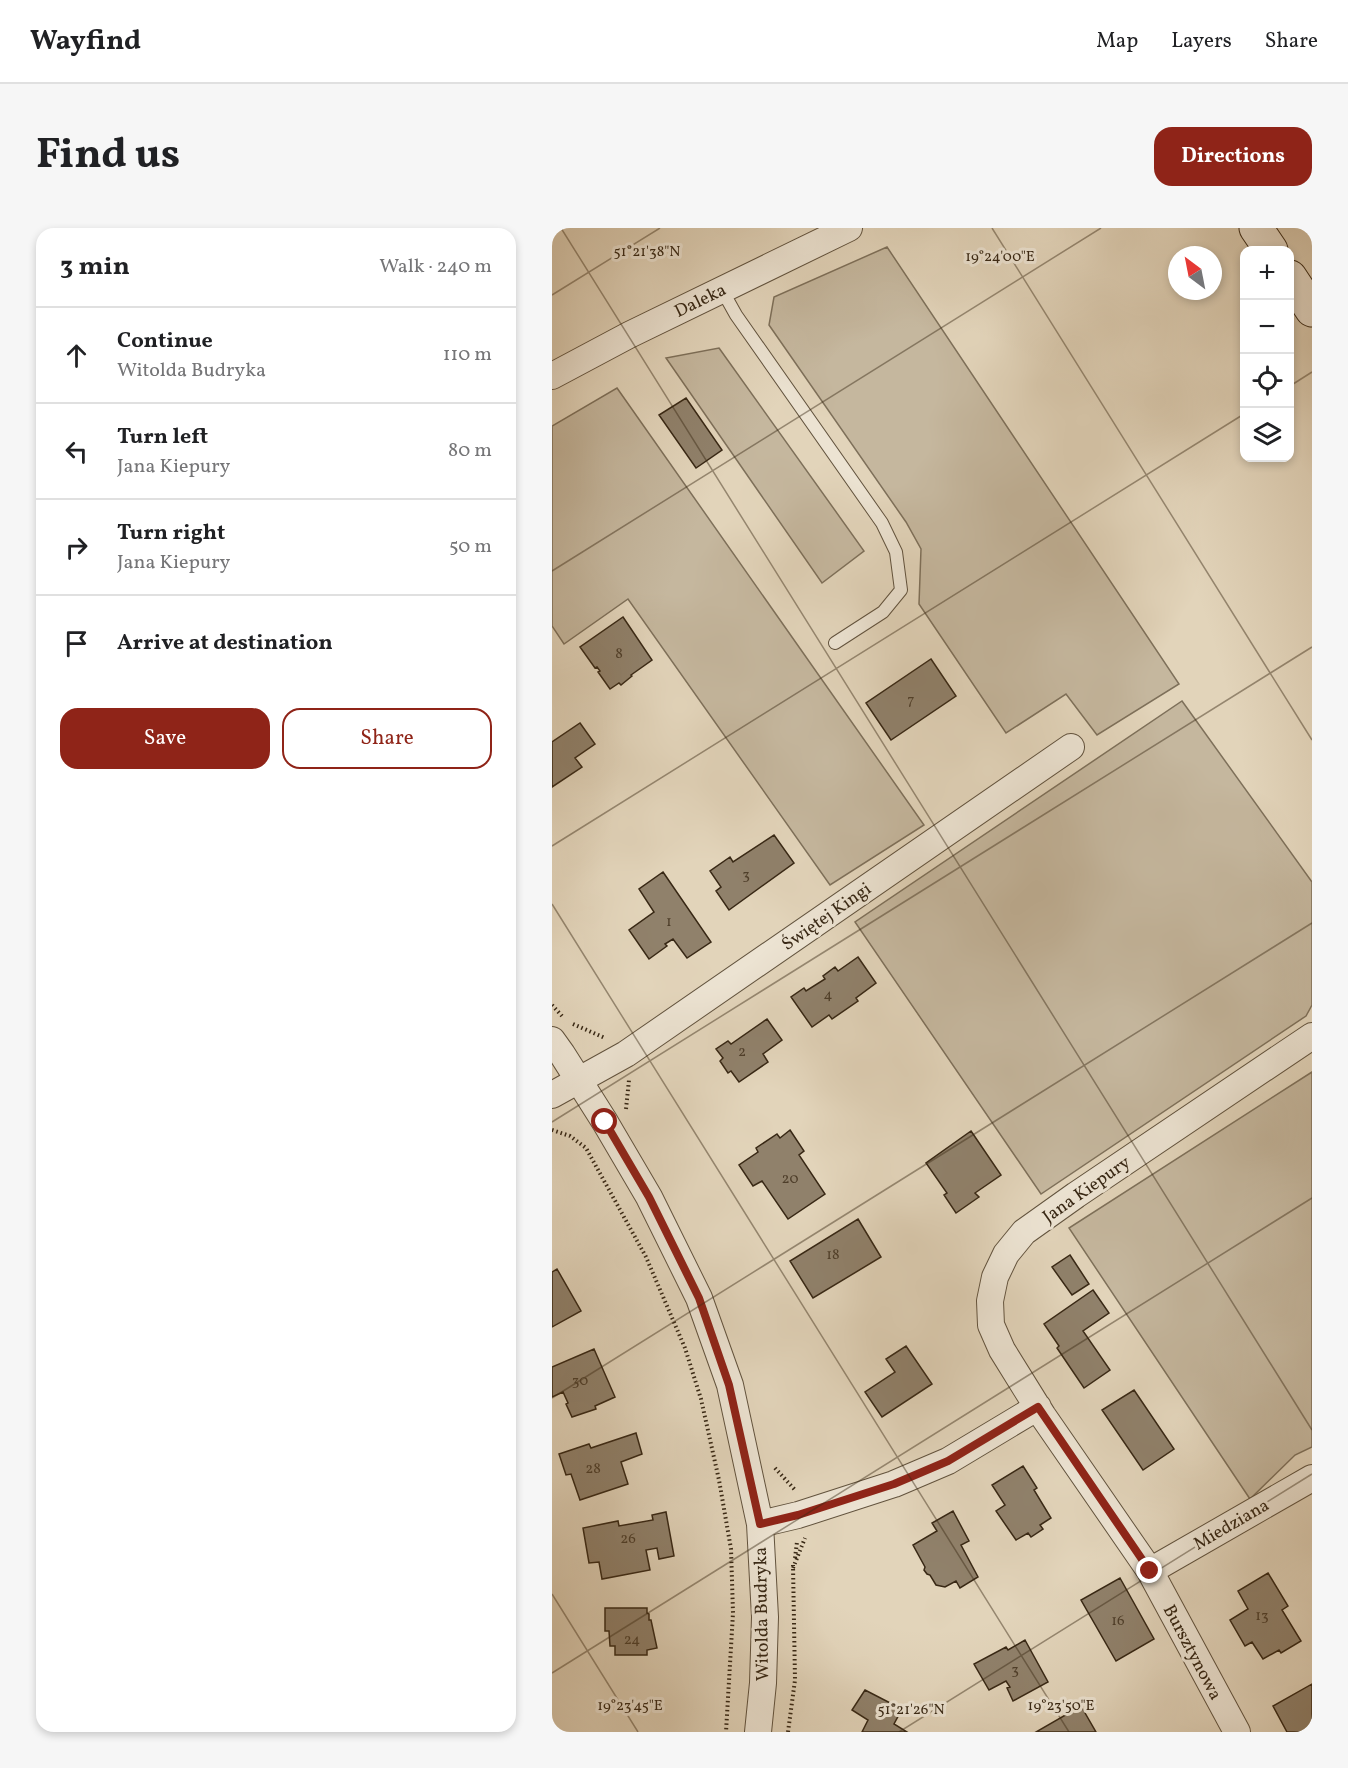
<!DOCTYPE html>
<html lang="en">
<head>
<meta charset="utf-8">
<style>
	body { margin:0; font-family:Vollkorn,serif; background:#f6f6f6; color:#202124 }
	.controls { position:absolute; right:18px; top:18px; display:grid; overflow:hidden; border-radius:12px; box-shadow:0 3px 9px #0003 }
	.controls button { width:54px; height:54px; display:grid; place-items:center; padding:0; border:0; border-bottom:2px solid #e0e0e0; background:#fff; color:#202124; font:30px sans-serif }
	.compass { position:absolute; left:616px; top:18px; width:54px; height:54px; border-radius:50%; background:#fff; box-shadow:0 3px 9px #0003; rotate:328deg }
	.stop { position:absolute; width:18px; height:18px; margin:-14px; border:4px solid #8f2418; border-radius:50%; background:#fff }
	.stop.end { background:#8f2418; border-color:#fff; box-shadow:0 2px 6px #0008 }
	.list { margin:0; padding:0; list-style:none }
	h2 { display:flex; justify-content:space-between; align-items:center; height:78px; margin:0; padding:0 24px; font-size:26px }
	h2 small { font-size:20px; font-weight:400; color:#757577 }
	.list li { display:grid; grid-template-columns:39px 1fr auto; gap:18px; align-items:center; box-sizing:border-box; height:96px; padding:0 24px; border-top:2px solid #e0e0e0 }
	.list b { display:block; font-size:22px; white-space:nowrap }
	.list p { margin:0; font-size:20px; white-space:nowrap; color:#757577 }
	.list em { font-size:20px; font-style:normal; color:#757577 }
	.actions { display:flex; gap:12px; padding:18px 24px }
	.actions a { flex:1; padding:14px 0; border:2px solid #8f2418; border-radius:18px; text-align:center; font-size:21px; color:#8f2418 }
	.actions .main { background:#8f2418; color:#fff }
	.icon { flex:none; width:33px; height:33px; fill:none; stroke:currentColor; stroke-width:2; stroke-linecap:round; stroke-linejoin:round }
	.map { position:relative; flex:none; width:760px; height:1504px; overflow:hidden; border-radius:18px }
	header { display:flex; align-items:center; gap:36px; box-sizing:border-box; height:84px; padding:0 30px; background:#fff; border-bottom:2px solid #e0e0e0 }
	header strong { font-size:28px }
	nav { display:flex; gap:33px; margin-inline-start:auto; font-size:21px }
	.intro { display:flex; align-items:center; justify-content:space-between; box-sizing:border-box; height:144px; padding:0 36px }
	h1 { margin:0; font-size:42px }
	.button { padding:15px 27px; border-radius:18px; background:#8f2418; color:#fff; font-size:21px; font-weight:700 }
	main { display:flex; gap:36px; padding:0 36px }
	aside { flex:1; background:#fff; border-radius:18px; box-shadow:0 3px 9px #0003 }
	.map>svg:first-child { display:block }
	.green { fill:#c5b79e; stroke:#7e705a; stroke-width:1.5 }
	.building { fill:#90816b; stroke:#382815; stroke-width:1.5 }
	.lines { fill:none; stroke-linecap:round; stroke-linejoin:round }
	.service-casing { stroke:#62533e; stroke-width:14 }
	.minor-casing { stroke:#62533e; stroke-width:28 }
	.secondary-casing { stroke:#382815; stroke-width:35 }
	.path { stroke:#382815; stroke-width:4; stroke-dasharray:1.5 3; stroke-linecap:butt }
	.service { stroke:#ece3d2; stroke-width:12 }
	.minor { stroke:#ece3d2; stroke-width:26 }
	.secondary { stroke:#ece3d2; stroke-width:33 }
	.route { stroke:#8f2418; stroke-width:8 }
	.ticks { fill:none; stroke:#382815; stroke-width:1.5; stroke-opacity:0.45 }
	.labels { text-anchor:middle; stroke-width:6; stroke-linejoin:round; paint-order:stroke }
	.number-label { font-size:15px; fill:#4e3e2a }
	.street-label { font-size:18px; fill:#382815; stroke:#ece3d2 }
	.ticks-label { font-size:15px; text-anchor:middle; fill:#382815; stroke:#ece3d2; stroke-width:6; stroke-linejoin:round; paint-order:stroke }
</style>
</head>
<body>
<header>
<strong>Wayfind</strong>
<nav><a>Map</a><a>Layers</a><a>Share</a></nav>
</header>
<div class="intro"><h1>Find us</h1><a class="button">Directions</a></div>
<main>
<aside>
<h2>3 min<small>Walk · 240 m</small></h2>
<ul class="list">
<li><svg class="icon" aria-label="ahead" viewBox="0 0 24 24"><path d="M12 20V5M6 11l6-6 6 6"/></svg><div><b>Continue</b><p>Witolda Budryka</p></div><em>110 m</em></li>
<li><svg class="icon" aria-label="left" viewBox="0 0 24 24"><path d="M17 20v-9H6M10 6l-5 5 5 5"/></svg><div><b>Turn left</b><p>Jana Kiepury</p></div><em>80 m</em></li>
<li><svg class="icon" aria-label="right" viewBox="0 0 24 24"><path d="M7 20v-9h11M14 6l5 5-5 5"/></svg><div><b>Turn right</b><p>Jana Kiepury</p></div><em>50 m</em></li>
<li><svg class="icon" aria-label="arrive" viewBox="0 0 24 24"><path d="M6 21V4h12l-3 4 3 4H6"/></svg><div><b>Arrive at destination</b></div></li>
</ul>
<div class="actions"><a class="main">Save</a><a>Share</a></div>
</aside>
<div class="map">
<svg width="760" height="1504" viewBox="0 0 760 1504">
	<rect width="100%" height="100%" fill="#e2d4ba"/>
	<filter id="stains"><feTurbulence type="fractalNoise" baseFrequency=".00333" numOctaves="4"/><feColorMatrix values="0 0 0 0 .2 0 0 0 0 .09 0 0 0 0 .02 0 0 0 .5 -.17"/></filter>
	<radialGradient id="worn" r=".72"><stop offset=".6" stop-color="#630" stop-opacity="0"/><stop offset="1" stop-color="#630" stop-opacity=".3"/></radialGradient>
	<path class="green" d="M335,19L627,456L545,507L514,466L454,505L367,376L369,321L354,294L217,97L222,69Z
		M167,120L312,323L270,355L114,130Z
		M65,160L372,597L278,657L76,371L12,416L0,398V198Z
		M630,473L760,654V777L754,788L489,966L303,694Z
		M760,844V1219L743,1227L698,1271L517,1000Z"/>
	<path class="building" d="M134,170L170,222L144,240L107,187Z
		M71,389L100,432L79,447L80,448L69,457L67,455L58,461L46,444L48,443L45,439L43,440L28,419Z
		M379,431L404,468L339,512L314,475Z
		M28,495L43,516L23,530L30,539L0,559V514Z
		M222,607L242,635L177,682L164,663L169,659L158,643L178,629L181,634Z
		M111,644L159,714L135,730L121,711L113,716L115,718L97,731L77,702L102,684L87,661Z
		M306,729L324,755L304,770L306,773L280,791L277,787L260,799L239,769L252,760L254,763L273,751L271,748L283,739L286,743Z
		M215,791L230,812L211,826L216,834L187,854L179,843L176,845L168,833L171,830L164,821L176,813L179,816Z
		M238,902L252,923L247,927L273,966L236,991L210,953L201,958L187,937L206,924L204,920L225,906L228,910Z
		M419,903L449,947L423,965L427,969L404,985L392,967L395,965L374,935Z
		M306,991L329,1029L261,1070L238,1033Z
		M518,1027L537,1056L520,1067L500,1039Z
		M5,1041L29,1083L0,1099V1044Z
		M541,1062L557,1085L531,1103L558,1142L532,1160L505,1120L507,1118L492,1096Z
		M354,1118L380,1156L330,1189L313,1164L343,1144L334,1131Z
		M42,1121L63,1169L43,1178L44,1181L20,1189L14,1176L16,1175L11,1164L0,1169V1139Z
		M582,1162L622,1221L591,1242L550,1182Z
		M84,1205L90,1226L69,1234L76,1256L28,1272L19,1246L14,1247L7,1226L37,1216L39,1220Z
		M471,1238L485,1260L482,1262L499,1290L488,1297L491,1301L479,1309L476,1305L464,1312L444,1283L453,1277L440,1257Z
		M401,1283L417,1313L409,1317L426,1349L408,1360L404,1353L393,1359L384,1357L378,1347L375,1346L372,1342L373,1339L361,1317L385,1303L380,1295Z
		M114,1284L122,1328L107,1331L105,1320L94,1322L98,1342L50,1351L47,1334L37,1335L31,1300L66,1293L67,1298L101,1292L100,1287Z
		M716,1345L736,1378L730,1382L749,1413L729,1425L727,1422L711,1431L700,1414L693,1418L678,1392L696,1381L686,1363Z
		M568,1350L602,1411L564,1433L529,1372Z
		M53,1380H95V1385L97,1386V1392H99L105,1420L95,1422V1427H63V1418H58L57,1403H53Z
		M473,1412L496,1454L461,1473L455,1460L458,1459L454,1453L437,1462L422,1436L454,1419L456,1422Z
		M760,1456V1504H735L721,1478Z
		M313,1462L350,1481L342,1496L355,1504H310L316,1492L300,1482Z
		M529,1478L544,1504H484Z"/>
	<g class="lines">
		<g class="service-casing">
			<path id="service" d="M170,62L184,87L330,295L344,324L349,362L331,384L283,415"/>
		</g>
		<g class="minor-casing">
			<path id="minor" d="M0,148L77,107L297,0
				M0,812L10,826L53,894L97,969L147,1070L178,1157L208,1296L213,1389L211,1455L206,1504
				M0,867L74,826L519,519
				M208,1296L246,1287L342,1256L396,1233L486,1179
				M598,1343L760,1250
				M685,1504L598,1343L491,1188L450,1122L439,1097L438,1073L443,1049L454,1026L472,1004L524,967L760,808"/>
		</g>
		<g class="secondary-casing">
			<path id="secondary" d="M704,0L719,22
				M738,49L760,82"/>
		</g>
		<path class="path" d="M0,777L10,788
			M21,796L53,810
			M74,881L77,852
			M0,902L18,908L34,920L94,1029L133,1120L149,1171L167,1252L179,1321L181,1385L174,1504
			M223,1240L244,1263
			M243,1330L245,1314
			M241,1340L253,1310
			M236,1504L243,1452L241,1337"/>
		<use href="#service" class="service"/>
		<use href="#minor" class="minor"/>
		<use href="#secondary" class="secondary"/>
	</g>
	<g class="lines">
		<path class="route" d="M53,894L97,969L147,1070L177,1157L208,1296L246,1287L342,1256L396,1233L486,1179L598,1343"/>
	</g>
	<path class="ticks" d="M9,0L760,1202M440,0L760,512M0,67L108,0M738,158L760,144M0,343L549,0M0,618L692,186M0,676L517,1504M0,894L760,419M0,1170L760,695M0,1366L86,1504M0,1445L760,970M347,1504L760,1246"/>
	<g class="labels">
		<g class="number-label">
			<text x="67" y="430">8</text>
			<text x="359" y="476">7</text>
			<text x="194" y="651">3</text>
			<text x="117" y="698">1</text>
			<text x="276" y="771">4</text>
			<text x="190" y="828">2</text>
			<text x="238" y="955">20</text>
			<text x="281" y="1031">18</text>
			<text x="28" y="1157">30</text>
			<text x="41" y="1245">28</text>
			<text x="76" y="1315">26</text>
			<text x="710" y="1392">13</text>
			<text x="566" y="1397">16</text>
			<text x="80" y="1416">24</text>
			<text x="463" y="1446">3</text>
		</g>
		<g class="street-label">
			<text transform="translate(148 72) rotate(-26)" y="6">Daleka</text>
			<text transform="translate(274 688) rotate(-35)" y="6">Świętej Kingi</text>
			<text transform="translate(534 961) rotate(-35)" y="6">Jana Kiepury</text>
			<text transform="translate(679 1296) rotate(-30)" y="6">Miedziana</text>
			<text transform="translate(209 1386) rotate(-91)" y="6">Witolda Budryka</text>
			<text transform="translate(641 1424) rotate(62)" y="6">Bursztynowa</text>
		</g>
	</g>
	<g class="ticks-label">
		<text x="95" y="28">51°21'38"N</text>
		<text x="448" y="33">19°24'00"E</text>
		<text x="78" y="1482">19°23'45"E</text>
		<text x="509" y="1482">19°23'50"E</text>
		<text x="359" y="1486">51°21'26"N</text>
	</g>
	<rect width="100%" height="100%" filter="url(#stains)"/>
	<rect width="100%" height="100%" fill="url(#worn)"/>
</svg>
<div class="controls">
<button>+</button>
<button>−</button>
<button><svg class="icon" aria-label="locate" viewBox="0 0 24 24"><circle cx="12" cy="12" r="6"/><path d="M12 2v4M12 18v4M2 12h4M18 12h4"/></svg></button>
<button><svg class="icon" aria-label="layers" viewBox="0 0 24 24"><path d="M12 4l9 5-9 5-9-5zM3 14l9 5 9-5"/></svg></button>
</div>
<svg class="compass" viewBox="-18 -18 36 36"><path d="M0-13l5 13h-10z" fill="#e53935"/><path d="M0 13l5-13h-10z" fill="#757577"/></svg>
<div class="stop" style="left:53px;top:894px"></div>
<div class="stop end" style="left:598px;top:1343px"></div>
</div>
</main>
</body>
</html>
